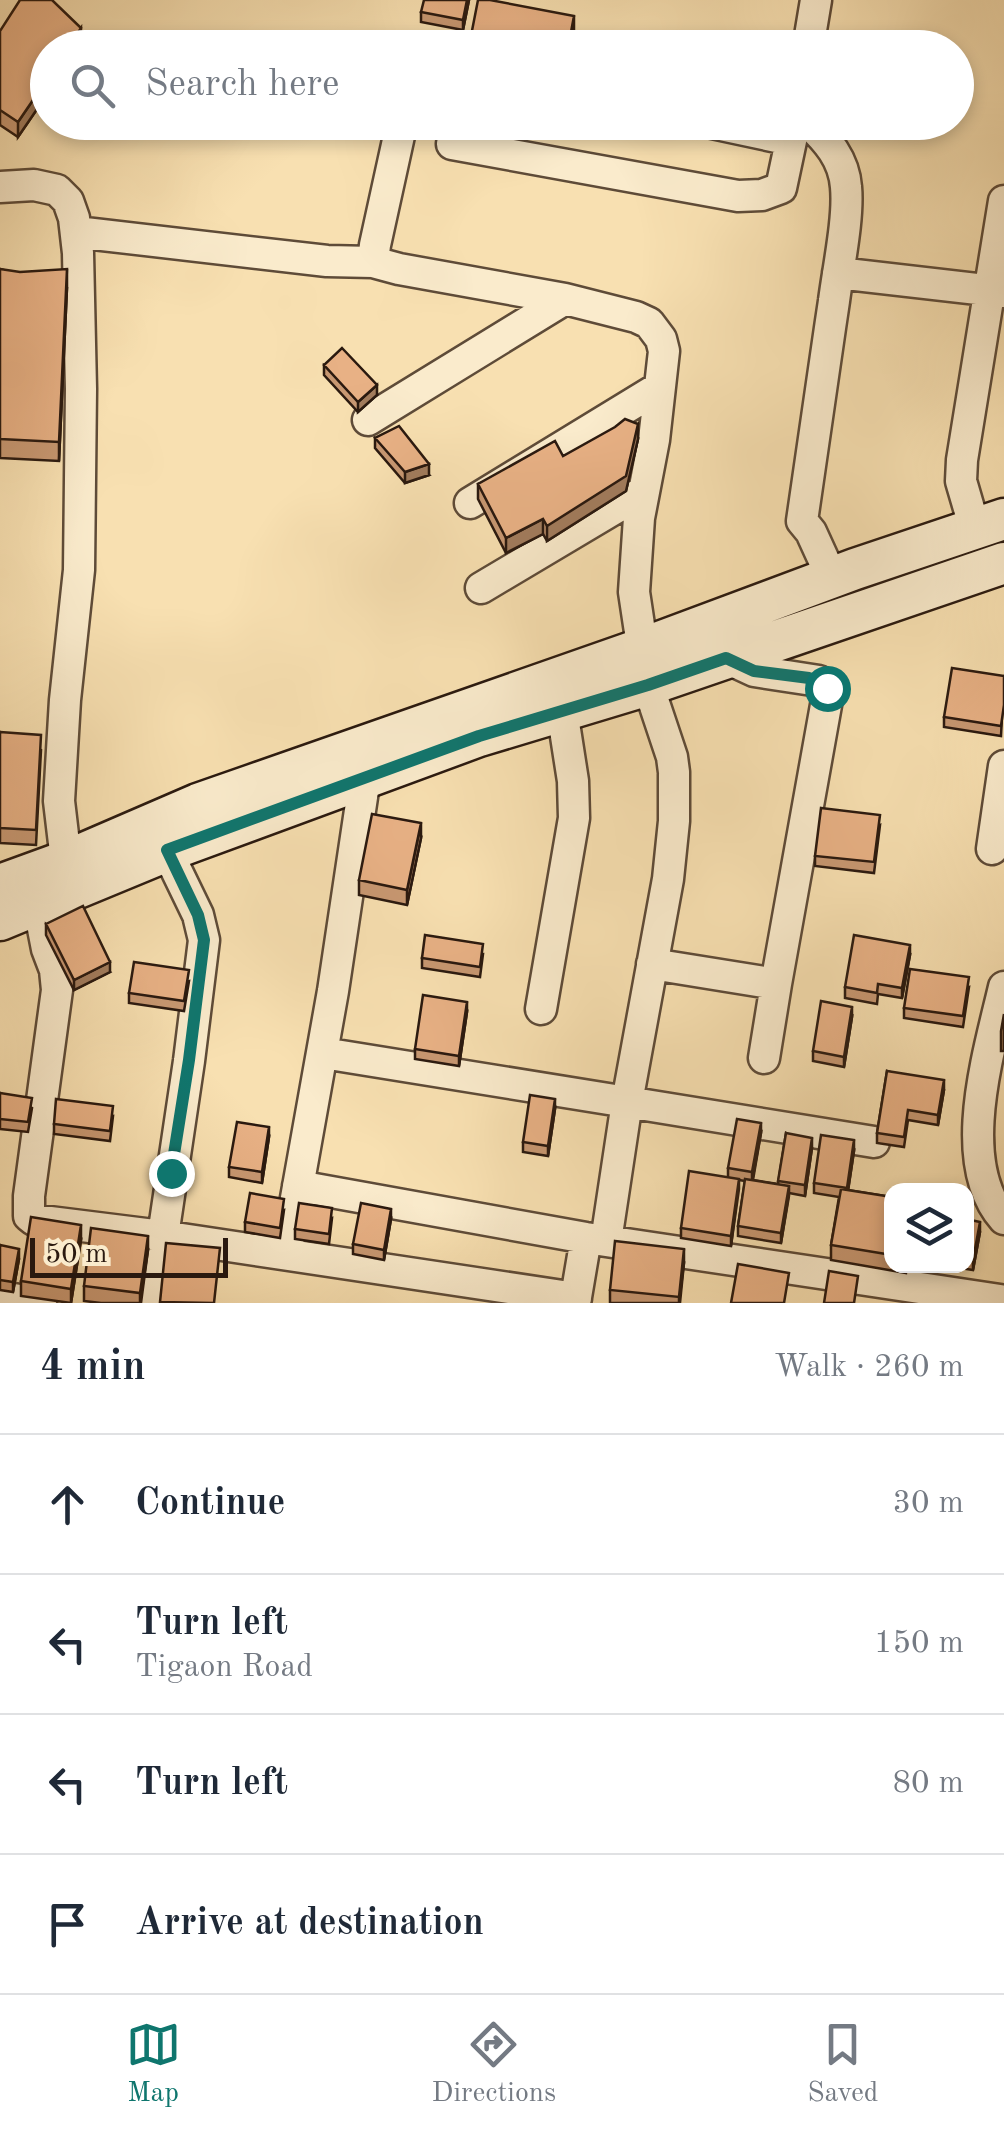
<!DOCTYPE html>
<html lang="en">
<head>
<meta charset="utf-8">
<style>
	body { margin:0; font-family:"Old Standard TT",serif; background:#f6f6f7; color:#1f2937 }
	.controls { position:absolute; right:30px; bottom:30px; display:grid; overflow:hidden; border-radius:20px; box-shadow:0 5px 15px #0003 }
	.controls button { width:90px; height:90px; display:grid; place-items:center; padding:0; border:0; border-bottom:2px solid #e0e1e3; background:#fff; color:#1f2937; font:50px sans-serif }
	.scale { position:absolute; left:30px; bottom:25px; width:198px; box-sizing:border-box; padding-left:10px; border:5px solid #2a190f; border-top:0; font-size:28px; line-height:35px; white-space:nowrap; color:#2a190f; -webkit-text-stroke:8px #faebcc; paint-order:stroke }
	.stop { position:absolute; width:30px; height:30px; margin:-22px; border:8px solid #0f766e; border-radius:50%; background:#fff }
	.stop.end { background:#0f766e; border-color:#fff; box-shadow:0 2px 10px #0008 }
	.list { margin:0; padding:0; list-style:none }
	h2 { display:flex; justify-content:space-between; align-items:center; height:130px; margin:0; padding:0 40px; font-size:42px }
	h2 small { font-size:32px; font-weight:400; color:#747a83 }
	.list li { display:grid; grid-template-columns:65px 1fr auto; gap:30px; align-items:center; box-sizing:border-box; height:140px; padding:0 40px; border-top:2px solid #e0e1e3 }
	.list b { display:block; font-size:38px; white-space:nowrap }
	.list p { margin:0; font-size:32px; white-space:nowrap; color:#747a83 }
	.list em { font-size:32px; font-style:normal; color:#747a83 }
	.icon { flex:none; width:55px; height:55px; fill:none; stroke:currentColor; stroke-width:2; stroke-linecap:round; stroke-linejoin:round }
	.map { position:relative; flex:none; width:1004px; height:1303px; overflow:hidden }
	.search { position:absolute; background:#fff; box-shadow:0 5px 15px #0003; left:30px; right:30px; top:30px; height:110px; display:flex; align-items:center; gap:25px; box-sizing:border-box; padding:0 35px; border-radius:55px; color:#747a83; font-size:38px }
	.sheet { height:690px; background:#fff }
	nav { display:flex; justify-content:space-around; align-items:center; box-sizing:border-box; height:140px; border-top:2px solid #e0e1e3; background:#fff; font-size:28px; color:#747a83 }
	nav a { display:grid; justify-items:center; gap:5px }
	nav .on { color:#0f766e }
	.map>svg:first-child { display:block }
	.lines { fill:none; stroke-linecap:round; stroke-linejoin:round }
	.street-casing { stroke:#5e4b38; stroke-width:35 }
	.secondary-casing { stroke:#2a190f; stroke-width:45 }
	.street { stroke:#faebcc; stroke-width:30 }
	.secondary { stroke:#faebcc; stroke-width:40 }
	.wall { fill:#c89872; stroke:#2a190f; stroke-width:2.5 }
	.shaded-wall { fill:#a27c5d; stroke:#2a190f; stroke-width:2.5 }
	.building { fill:#e8b185; stroke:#2a190f; stroke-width:2.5 }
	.route { stroke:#0f766e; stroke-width:12 }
</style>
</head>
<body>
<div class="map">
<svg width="1004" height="1303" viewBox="0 0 1004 1303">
	<rect width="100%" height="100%" fill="#f8e0b1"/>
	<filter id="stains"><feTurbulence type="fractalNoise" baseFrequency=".002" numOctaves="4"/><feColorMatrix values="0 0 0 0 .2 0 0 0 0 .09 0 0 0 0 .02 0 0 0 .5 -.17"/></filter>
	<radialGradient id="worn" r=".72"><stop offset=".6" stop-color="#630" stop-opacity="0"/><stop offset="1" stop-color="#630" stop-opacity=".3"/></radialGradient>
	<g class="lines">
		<g class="street-casing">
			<path id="street" d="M808,48L816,0
				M402,122L375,245L373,262L399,269L565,299L636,317L649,323L661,339L664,351L654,440L639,518L634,592L648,685L672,757L674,772V821L668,879L627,1102L874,1142
				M707,122L791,140
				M808,122C827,140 844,159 846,187C849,218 838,269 834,301C823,374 813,447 802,521L811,532L832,578
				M452,144L738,196L762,195L781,188L795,122
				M0,187L34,185L57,190L68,201L74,218L78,253L81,389L79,570L65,700L59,801L68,877
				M76,232L327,261L373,262
				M838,273L1004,292
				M368,420L565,299
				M470,503L660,387
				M975,529L961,481L962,460L1004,201
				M481,588L644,491
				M992,849L1004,766
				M38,903L47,949L55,970L57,990L29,1196V1216L34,1220L162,1236L576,1298
				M652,964L776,984L828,694L827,688L819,681L754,671L726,658
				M1004,987C989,1052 954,1163 1004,1219
				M541,1009L574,818L573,781L559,691
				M323,1053L627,1102L606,1241
				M764,1058L776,984
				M298,1186L586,1238L1000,1300
				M286,1254L333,991L365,777L363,760
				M0,1297L41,1303
				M153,1303L189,1061L204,940L198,915L167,851
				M575,1303L586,1238"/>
		</g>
		<g class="secondary-casing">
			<path id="secondary" d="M0,885L66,861L198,804L641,649L855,569L1004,519
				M0,920L167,851L479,736L648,685L1004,563"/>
		</g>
		<use href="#street" class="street"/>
		<use href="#secondary" class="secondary"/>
	</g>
	<path class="wall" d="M469,0L463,30L421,22V12Z
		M0,31L81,42L78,48H48V93L18,137L0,125Z
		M0,269L67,288L59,461L0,458Z
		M324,365L377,395L358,412L324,375Z
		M375,438L429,475L405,483L375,448Z
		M638,439L626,491L547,541L543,534L506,553L478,499V484L563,456Z
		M1004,676L1001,736L944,727V717Z
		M0,732L41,750L36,845L0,843Z
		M880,825L874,873L815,866V856Z
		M421,838L407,905L359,895V880Z
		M46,924L110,972L74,990L46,935Z
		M483,954L480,977L422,968V958Z
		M910,955L902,998L878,994L877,1004L845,998V987Z
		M189,981L184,1011L129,1003V993Z
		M969,987L963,1027L904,1018V1008Z
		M467,1012L459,1066L415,1059V1049Z
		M1004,1014V1051H1001V1031Z
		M852,1017L844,1067L813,1061V1051Z
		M887,1071L944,1090L938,1125L908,1120L904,1147L877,1143V1133Z
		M0,1093L32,1108L28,1132L0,1129Z
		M555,1109L548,1156L523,1152V1142Z
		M113,1116L110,1141L54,1134V1124Z
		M761,1133L753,1180L778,1184L786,1133L812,1148L805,1196L789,1193L781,1243L738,1236V1226L745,1181L739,1180L731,1246L681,1238V1228L728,1177V1168Z
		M269,1137L262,1183L229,1177V1167Z
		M854,1151L848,1190L892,1197V1266H907L906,1273L831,1260V1245L839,1197L814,1193V1183Z
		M284,1210L280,1238L245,1232V1222Z
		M332,1218L329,1244L295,1239V1229Z
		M391,1219L384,1260L353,1254V1244Z
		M966,1219L980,1232L973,1270L948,1266H966Z
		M81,1240L71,1303L21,1296V1281Z
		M0,1245L19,1259L13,1292L0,1290Z
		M148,1250L141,1303H101L84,1301V1286Z
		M684,1263L680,1303H610V1290Z"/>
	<path class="shaded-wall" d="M467,0H469L463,30V20Z
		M574,16V31L571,48H568Z
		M81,28V42L78,48H68Z
		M48,78V93L18,137V122Z
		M67,269V288L59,461V442Z
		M377,385V395L358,412V402Z
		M638,424V439L626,491L547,541V526Z
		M429,464V475L405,483V472Z
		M543,519V534L506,553V538Z
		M421,823V838L407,905V890Z
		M910,945V955L902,998V988Z
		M110,962V972L74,990V980Z
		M467,1002V1012L459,1066V1056Z
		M852,1007V1017L844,1067V1057Z
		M944,1080V1090L938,1125V1115Z
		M555,1099V1109L548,1156V1146Z
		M761,1123V1133L752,1182V1172Z
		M269,1127V1137L262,1183V1172Z
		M812,1138V1148L805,1196V1185Z
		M854,1140V1151L847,1198V1188Z
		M739,1179V1189L731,1246V1236Z
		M789,1186V1196L781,1243V1233Z
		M391,1209V1219L384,1260V1250Z
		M980,1222V1232L973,1270V1260Z
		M81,1225V1240L71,1303V1289Z
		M148,1236V1250L140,1303V1293Z
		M19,1249V1259L13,1292V1282Z
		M684,1249V1263L679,1303V1297Z"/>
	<path class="building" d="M20,0H52L81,28L68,48H48V78L18,122L0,110V31Z
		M424,0H467L463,20L421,12Z
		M478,0H490L574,16L568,48H524L504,44L503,48L469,46Z
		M0,269L20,272L67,269L59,442L0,439Z
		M342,348L377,385L358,402L324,365Z
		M625,419L638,424L626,476L547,526L543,519L506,538L478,484L555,441L563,456L615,427Z
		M399,426L429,464L405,472L375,438Z
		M952,668L1004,676V705L1001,726L944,717Z
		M0,732L41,735L36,830L0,828Z
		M821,808L880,815L874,862L815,856Z
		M372,814L421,823L407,890L359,880Z
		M83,906L110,962L74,980L46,924Z
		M425,935L483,944L480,967L422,958Z
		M854,935L910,945L902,988L878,984L877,993L845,987Z
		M134,962L189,970L184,1001L129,993Z
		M910,969L969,977L963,1016L904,1008Z
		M423,995L467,1002L459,1056L415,1049Z
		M821,1001L852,1007L844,1057L813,1051Z
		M887,1071L944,1080L938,1115L908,1110L904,1137L877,1133Z
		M0,1093L32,1098L28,1122L0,1119Z
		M530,1095L555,1099L548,1146L523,1142Z
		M56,1099L113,1106L110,1131L54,1124Z
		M737,1119L761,1123L752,1172L728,1168Z
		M237,1122L269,1127L262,1172L229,1167Z
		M786,1133L812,1138L805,1185L778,1181Z
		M821,1135L854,1140L847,1188L814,1183Z
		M689,1171L739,1179L731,1236L681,1228Z
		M745,1179L789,1186L781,1233L738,1226Z
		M841,1189L892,1197V1255L831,1245Z
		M250,1193L284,1199L280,1228L245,1222Z
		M299,1203L332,1208L329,1234L295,1229Z
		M361,1203L391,1209L384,1250L353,1244Z
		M31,1217L81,1225L71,1289L21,1281Z
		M966,1219L980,1222L973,1260L966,1259Z
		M91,1228L148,1236L140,1293L84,1286Z
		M615,1241L684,1249L679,1297L610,1290Z
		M166,1243L220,1248L214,1303L160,1302Z
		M0,1245L19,1249L13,1282L0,1280Z
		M738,1264L789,1273L784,1303H731Z
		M829,1271L858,1276L854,1303H824Z"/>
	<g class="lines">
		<path class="route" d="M171,1173L189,1060L204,940L198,915L167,850L479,736L648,685L726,658L754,671L809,678L819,682L827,688"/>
	</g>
	<rect width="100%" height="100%" filter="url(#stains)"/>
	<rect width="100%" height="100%" fill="url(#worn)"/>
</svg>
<div class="controls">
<button><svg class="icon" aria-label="layers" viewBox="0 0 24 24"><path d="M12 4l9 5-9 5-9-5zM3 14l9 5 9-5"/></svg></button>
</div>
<div class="scale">50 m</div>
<div class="stop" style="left:827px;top:688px"></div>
<div class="stop end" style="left:171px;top:1173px"></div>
<div class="search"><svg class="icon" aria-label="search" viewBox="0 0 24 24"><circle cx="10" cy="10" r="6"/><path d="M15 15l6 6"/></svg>Search here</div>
</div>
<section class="sheet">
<h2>4 min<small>Walk · 260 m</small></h2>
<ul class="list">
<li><svg class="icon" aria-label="ahead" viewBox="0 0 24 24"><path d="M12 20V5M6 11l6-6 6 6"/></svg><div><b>Continue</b></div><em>30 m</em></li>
<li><svg class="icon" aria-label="left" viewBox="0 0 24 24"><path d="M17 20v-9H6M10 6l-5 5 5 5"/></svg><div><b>Turn left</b><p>Tigaon Road</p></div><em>150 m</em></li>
<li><svg class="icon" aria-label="left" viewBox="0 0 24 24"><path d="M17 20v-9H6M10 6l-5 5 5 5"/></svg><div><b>Turn left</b></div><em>80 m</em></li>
<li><svg class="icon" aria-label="arrive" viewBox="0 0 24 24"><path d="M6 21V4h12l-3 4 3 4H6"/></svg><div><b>Arrive at destination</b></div></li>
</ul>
</section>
<nav>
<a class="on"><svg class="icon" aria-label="map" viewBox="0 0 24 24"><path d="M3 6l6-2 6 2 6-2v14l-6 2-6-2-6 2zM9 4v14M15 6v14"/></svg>Map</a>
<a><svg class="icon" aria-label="directions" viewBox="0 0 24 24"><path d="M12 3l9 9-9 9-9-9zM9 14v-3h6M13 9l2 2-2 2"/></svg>Directions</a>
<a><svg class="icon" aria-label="saved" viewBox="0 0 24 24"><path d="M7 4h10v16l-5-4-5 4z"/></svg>Saved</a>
</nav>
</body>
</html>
